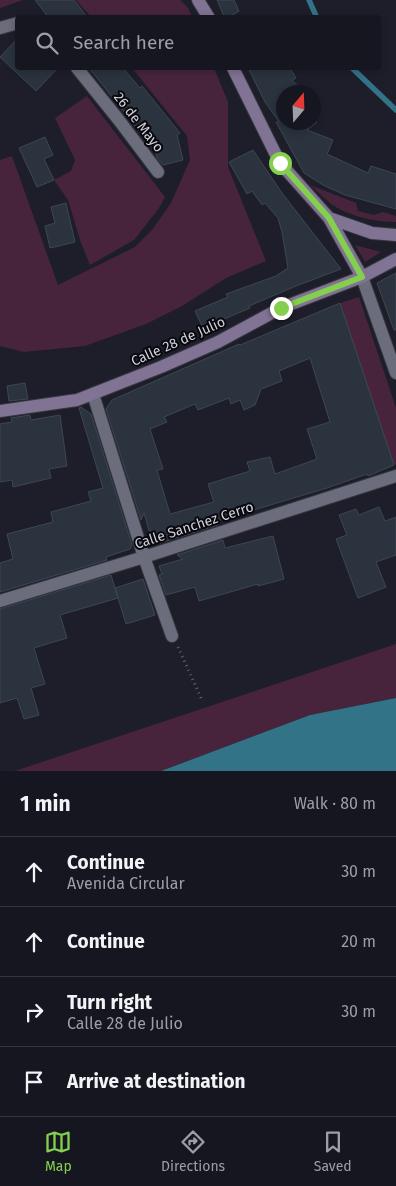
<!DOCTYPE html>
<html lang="en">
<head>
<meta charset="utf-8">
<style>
	body { margin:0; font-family:"Fira Sans",sans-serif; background:#1f1f29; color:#f1f3f6 }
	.compass { position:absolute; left:276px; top:85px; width:45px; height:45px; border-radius:50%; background:#161620; box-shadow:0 2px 8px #0003; rotate:19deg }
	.stop { position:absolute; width:15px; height:15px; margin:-11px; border:4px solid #84cf4d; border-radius:50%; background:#fff }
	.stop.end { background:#84cf4d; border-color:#fff; box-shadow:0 1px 5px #0008 }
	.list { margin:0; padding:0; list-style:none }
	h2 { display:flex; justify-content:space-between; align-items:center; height:65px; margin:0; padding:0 20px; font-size:21px }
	h2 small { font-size:16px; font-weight:400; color:#9e9fa5 }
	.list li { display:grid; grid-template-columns:32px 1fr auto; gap:15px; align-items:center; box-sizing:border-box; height:70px; padding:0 20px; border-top:1px solid #35353e }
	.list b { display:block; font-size:19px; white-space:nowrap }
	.list p { margin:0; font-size:16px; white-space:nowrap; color:#9e9fa5 }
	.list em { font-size:16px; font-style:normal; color:#9e9fa5 }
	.icon { flex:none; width:28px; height:28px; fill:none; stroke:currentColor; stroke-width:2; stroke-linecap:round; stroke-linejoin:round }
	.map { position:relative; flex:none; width:396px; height:771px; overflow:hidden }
	.search { position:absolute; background:#161620; box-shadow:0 2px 8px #0003; left:15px; right:15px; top:15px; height:55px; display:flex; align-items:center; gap:12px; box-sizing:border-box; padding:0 18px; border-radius:5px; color:#9e9fa5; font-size:19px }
	.sheet { height:345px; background:#161620 }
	nav { display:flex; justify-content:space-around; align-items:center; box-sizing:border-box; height:70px; border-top:1px solid #35353e; background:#161620; font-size:14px; color:#9e9fa5 }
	nav a { display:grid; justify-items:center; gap:2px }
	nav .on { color:#84cf4d }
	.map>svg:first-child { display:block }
	.green { fill:#47243b }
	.water { fill:#327388 }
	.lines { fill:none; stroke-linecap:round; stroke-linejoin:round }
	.stream { stroke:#327388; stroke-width:5.5 }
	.building { fill:#2a333e; stroke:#3d4752; fill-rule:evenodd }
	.street-casing { stroke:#383842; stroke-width:14 }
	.secondary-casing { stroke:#383842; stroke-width:14 }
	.path { stroke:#61626c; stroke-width:3; stroke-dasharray:1 4; stroke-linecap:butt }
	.street { stroke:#6c6d7c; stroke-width:12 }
	.secondary { stroke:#807393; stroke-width:12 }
	.route { stroke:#84cf4d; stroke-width:6 }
	.labels { text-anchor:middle; stroke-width:4; stroke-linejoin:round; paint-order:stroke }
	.street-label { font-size:14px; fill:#d0d1d9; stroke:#08080e }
</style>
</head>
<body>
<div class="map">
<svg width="396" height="771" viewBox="0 0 396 771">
	<rect width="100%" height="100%" fill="#1d1e2a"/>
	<path class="green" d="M0,0H23L0,8Z
		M76,0H180L188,8L192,17H91Z
		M132,68H214L228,102V167L266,261L226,278L182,306L146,324L85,346L24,352L0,346V160L12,156L58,285L135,247L152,230L171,203L190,160L187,136Z
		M87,96L165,197L159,208L134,240L90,265L81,243L68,200L54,180L71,171L75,160L55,118Z
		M310,185L356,203L358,211L374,215L383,212L396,216V222C375,222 348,216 331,204C324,198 317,191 310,185Z
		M355,245L381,252L365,262Z
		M359,297L396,408V464L394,465L340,303Z
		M396,644V698L310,715L161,771H15Z"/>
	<path class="water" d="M396,698V771H161L310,715Z"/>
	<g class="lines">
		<path class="stream" d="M309,0L317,18
			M352,68L396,110"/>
	</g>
	<path class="building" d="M35,0H74L88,18H49Z
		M217,0H234L239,11L231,16H224Z
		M18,38V68H58L36,91L0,57Z
		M89,68H123L140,88L142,86L180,133L177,135L183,160L163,165L157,158L156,152Z
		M248,68H290L296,78L292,80L303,92H284V122H317L307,130L333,140L327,154L368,173L371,166L396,174V209L345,195L323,185L304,173L276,122H279L265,102Z
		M45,137L53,155L44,159L54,180L37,187L19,148Z
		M253,150L282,193L341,269L296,286L249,306L250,308L203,328L195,311L228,297L226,294L276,276L288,268L282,232L278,218L265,203L262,205L252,191L247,194L229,162Z
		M66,203L75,242L50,248L45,226L55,223L51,207Z
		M396,273V330H394L377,283Z
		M340,303L394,465L368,476L367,474L327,488L217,521L218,525L160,543L151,537L144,513L141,520L106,409L112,400L239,344L240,345ZM310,358L330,422L307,429L317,459L275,474L270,457L247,462L250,471L208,484L214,502L170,514L157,470L163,469L150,429L167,422L164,417L195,404L198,410L229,398L231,404L240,400L244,410L255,405L261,389L282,381L279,371Z
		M25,383L28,399L9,401L7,386Z
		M81,407L91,414L132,545L130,549L106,557L107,560L0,592V563L13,559L7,534L53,522L51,512L91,501L88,492L103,488L79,408Z
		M30,415L31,420L60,415L67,466L49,469L51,478L13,487L12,480L0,482V424L12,422L11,418Z
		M379,507L385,521L396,517V555L376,562L386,587L358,598L336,539L347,535L339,515L356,509L359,515Z
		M273,536L284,579L258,586V584L199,601L195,587L166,595L159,575L162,574L159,566L183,559L177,555L223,540L225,548Z
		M111,575L118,598L60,615L67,638L34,648L45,684L31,688L39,715L24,719L17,698L0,703V609Z
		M143,579L155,615L126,624L115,588Z"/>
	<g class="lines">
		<g class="street-casing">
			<path id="street" d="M0,28L18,23
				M77,68L118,119L158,172
				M362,277L396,373
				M93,394L144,557L172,636
				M0,601L144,557L396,476"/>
		</g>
		<g class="secondary-casing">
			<path id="secondary" d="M198,0L209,18
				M233,68L280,163L329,218L372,233L396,235
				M329,218L362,277
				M0,411L77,400L161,367L218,342L281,308L362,277L396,259"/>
		</g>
		<path class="path" d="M178,647L202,700"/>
		<use href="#street" class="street"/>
		<use href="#secondary" class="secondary"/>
	</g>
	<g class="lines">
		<path class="route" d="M280,163L329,218L362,277L281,308"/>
	</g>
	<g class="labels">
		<g class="street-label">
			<text transform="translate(139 122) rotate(52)" y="5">26 de Mayo</text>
			<text transform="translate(178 341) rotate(-24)" y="5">Calle 28 de Julio</text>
			<text transform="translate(194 525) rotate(-18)" y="5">Calle Sanchez Cerro</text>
		</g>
	</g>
</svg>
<svg class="compass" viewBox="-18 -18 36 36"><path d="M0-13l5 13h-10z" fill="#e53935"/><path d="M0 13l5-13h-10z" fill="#9e9fa5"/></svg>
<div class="stop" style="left:280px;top:163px"></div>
<div class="stop end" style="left:281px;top:308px"></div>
<div class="search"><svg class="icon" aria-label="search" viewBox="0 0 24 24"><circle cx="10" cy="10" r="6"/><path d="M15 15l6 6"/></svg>Search here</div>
</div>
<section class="sheet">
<h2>1 min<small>Walk · 80 m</small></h2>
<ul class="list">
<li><svg class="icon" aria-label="ahead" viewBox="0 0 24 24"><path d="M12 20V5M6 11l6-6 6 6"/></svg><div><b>Continue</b><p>Avenida Circular</p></div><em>30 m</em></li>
<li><svg class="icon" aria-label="ahead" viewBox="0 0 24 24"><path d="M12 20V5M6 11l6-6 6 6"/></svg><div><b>Continue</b></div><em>20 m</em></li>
<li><svg class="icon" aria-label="right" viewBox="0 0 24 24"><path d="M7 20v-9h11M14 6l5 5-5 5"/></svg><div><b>Turn right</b><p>Calle 28 de Julio</p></div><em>30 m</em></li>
<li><svg class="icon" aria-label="arrive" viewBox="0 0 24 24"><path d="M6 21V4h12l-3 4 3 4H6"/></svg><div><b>Arrive at destination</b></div></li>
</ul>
</section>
<nav>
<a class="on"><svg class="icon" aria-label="map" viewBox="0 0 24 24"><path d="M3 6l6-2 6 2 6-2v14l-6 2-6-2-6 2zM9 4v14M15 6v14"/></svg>Map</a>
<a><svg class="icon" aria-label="directions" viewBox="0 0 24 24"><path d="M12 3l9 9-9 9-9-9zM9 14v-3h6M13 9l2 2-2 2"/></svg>Directions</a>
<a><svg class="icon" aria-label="saved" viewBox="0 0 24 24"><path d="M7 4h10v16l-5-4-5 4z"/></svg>Saved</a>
</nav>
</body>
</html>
